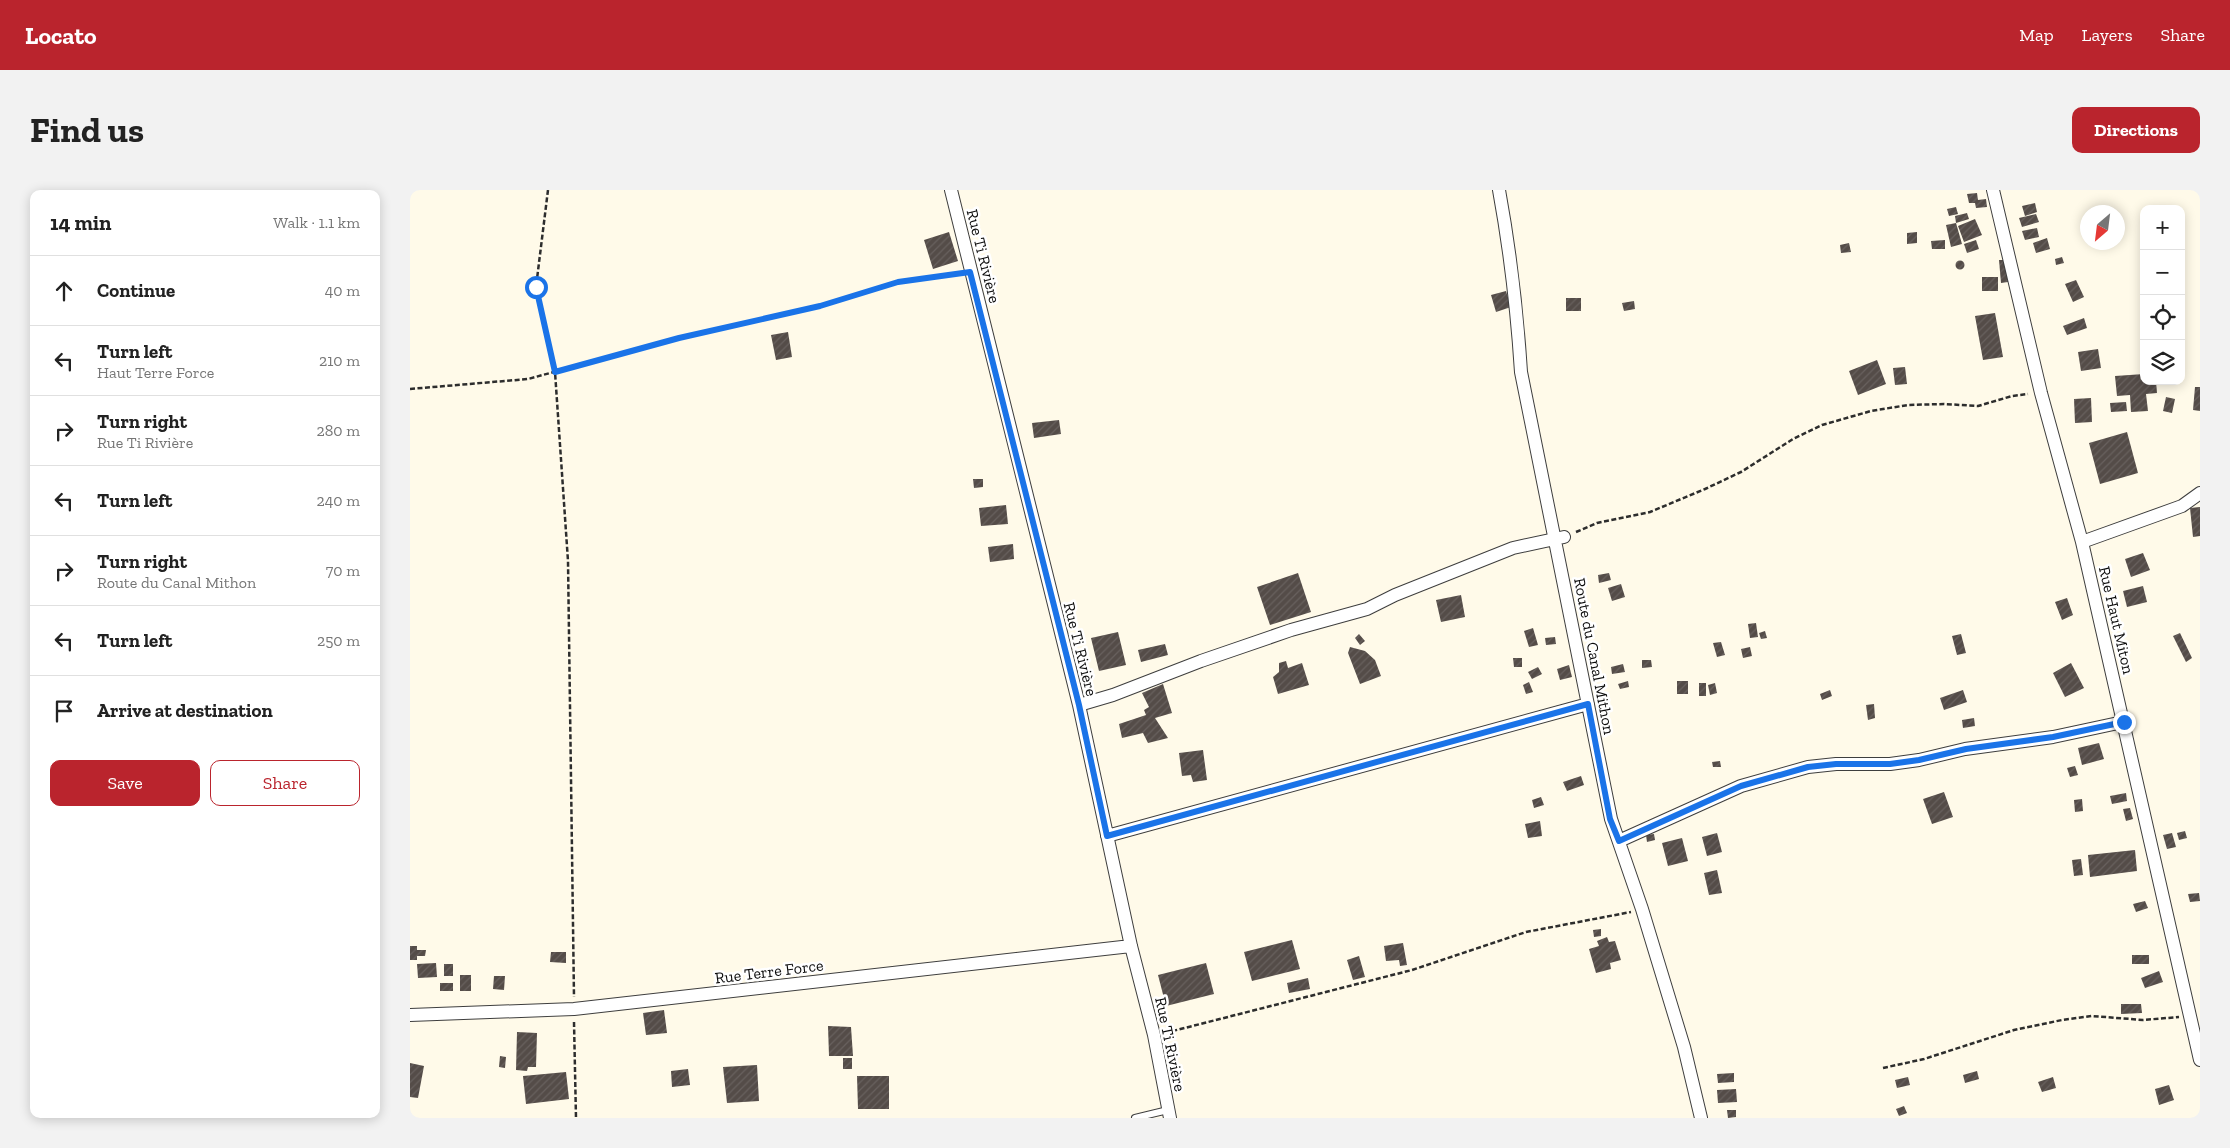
<!DOCTYPE html>
<html lang="en">
<head>
<meta charset="utf-8">
<style>
	body { margin:0; font-family:"Zilla Slab",serif; background:#f2f2f2; color:#222 }
	.controls { position:absolute; right:15px; top:15px; display:grid; overflow:hidden; border-radius:10px; box-shadow:0 2px 12px #0003 }
	.controls button { width:45px; height:45px; display:grid; place-items:center; padding:0; border:0; border-bottom:1px solid #e0e0e0; background:#fff; color:#222; font:25px sans-serif }
	.compass { position:absolute; left:1670px; top:15px; width:45px; height:45px; border-radius:50%; background:#fff; box-shadow:0 2px 12px #0003; rotate:208deg }
	.stop { position:absolute; width:15px; height:15px; margin:-11px; border:4px solid #1a73e8; border-radius:50%; background:#fff }
	.stop.end { background:#1a73e8; border-color:#fff; box-shadow:0 1px 5px #0008 }
	.list { margin:0; padding:0; list-style:none }
	h2 { display:flex; justify-content:space-between; align-items:center; height:65px; margin:0; padding:0 20px; font-size:21px }
	h2 small { font-size:16px; font-weight:400; color:#767676 }
	.list li { display:grid; grid-template-columns:32px 1fr auto; gap:15px; align-items:center; box-sizing:border-box; height:70px; padding:0 20px; border-top:1px solid #e0e0e0 }
	.list b { display:block; font-size:19px; white-space:nowrap }
	.list p { margin:0; font-size:16px; white-space:nowrap; color:#767676 }
	.list em { font-size:16px; font-style:normal; color:#767676 }
	.actions { display:flex; gap:10px; padding:15px 20px }
	.actions a { flex:1; padding:11px 0; border:1px solid #ba242d; border-radius:10px; text-align:center; font-size:18px; color:#ba242d }
	.actions .main { background:#ba242d; color:#fff }
	.icon { flex:none; width:28px; height:28px; fill:none; stroke:currentColor; stroke-width:2; stroke-linecap:round; stroke-linejoin:round }
	.map { position:relative; flex:none; width:1790px; height:928px; overflow:hidden; border-radius:10px }
	header { display:flex; align-items:center; gap:30px; box-sizing:border-box; height:70px; padding:0 25px; background:#ba242d; color:#fff }
	header strong { font-size:24px }
	nav { display:flex; gap:28px; margin-inline-start:auto; font-size:18px }
	.intro { display:flex; align-items:center; justify-content:space-between; box-sizing:border-box; height:120px; padding:0 30px }
	h1 { margin:0; font-size:35px }
	.button { padding:12px 22px; border-radius:10px; background:#ba242d; color:#fff; font-size:18px; font-weight:700 }
	main { display:flex; gap:30px; padding:0 30px }
	aside { flex:1; background:#fff; border-radius:10px; box-shadow:0 2px 12px #0003 }
	.map>svg:first-child { display:block }
	.building { fill:url(#building-hatch) }
	.lines { fill:none; stroke-linecap:round; stroke-linejoin:round }
	.lane-casing { stroke:#3e3e3e; stroke-width:8 }
	.street-casing { stroke:#3e3e3e; stroke-width:14 }
	.path { stroke:#2d2d2d; stroke-width:2.5; stroke-dasharray:5 2.5; stroke-linecap:butt }
	.lane { stroke:#fff; stroke-width:6 }
	.street { stroke:#fff; stroke-width:12 }
	.route { stroke:#1a73e8; stroke-width:6 }
	.labels { text-anchor:middle; stroke-width:5; stroke-linejoin:round; paint-order:stroke }
	.street-label { font-size:16px; fill:#0b0b0b; stroke:#fff }
</style>
</head>
<body>
<header>
<strong>Locato</strong>
<nav><a>Map</a><a>Layers</a><a>Share</a></nav>
</header>
<div class="intro"><h1>Find us</h1><a class="button">Directions</a></div>
<main>
<aside>
<h2>14 min<small>Walk · 1.1 km</small></h2>
<ul class="list">
<li><svg class="icon" aria-label="ahead" viewBox="0 0 24 24"><path d="M12 20V5M6 11l6-6 6 6"/></svg><div><b>Continue</b></div><em>40 m</em></li>
<li><svg class="icon" aria-label="left" viewBox="0 0 24 24"><path d="M17 20v-9H6M10 6l-5 5 5 5"/></svg><div><b>Turn left</b><p>Haut Terre Force</p></div><em>210 m</em></li>
<li><svg class="icon" aria-label="right" viewBox="0 0 24 24"><path d="M7 20v-9h11M14 6l5 5-5 5"/></svg><div><b>Turn right</b><p>Rue Ti Rivière</p></div><em>280 m</em></li>
<li><svg class="icon" aria-label="left" viewBox="0 0 24 24"><path d="M17 20v-9H6M10 6l-5 5 5 5"/></svg><div><b>Turn left</b></div><em>240 m</em></li>
<li><svg class="icon" aria-label="right" viewBox="0 0 24 24"><path d="M7 20v-9h11M14 6l5 5-5 5"/></svg><div><b>Turn right</b><p>Route du Canal Mithon</p></div><em>70 m</em></li>
<li><svg class="icon" aria-label="left" viewBox="0 0 24 24"><path d="M17 20v-9H6M10 6l-5 5 5 5"/></svg><div><b>Turn left</b></div><em>250 m</em></li>
<li><svg class="icon" aria-label="arrive" viewBox="0 0 24 24"><path d="M6 21V4h12l-3 4 3 4H6"/></svg><div><b>Arrive at destination</b></div></li>
</ul>
<div class="actions"><a class="main">Save</a><a>Share</a></div>
</aside>
<div class="map">
<svg width="1790" height="928" viewBox="0 0 1790 928">
	<defs>
		<pattern id="building-hatch" width="6" height="6" patternUnits="userSpaceOnUse" patternTransform="scale(1.25)"><rect width="6" height="6" fill="#544c48"/><path d="M-1 1l2-2M0 6l6-6M5 7l2-2" fill="none" stroke="#68615e"/></pattern>
	</defs>
	<rect width="100%" height="100%" fill="#fffae9"/>
	<path class="building" d="M1567,3L1568,10L1576,9L1577,17L1566,18L1565,13H1559L1557,4Z
		M1625,13L1627,22L1615,26L1612,16Z
		M1546,17L1548,24L1539,26L1537,19Z
		M1557,23L1559,29L1546,33L1552,54L1541,57L1536,35L1546,33L1545,26Z
		M1626,24L1629,32L1612,37L1609,28Z
		M1565,29L1572,45L1554,52L1548,36Z
		M1627,38L1629,47L1615,50L1612,41Z
		M539,42L548,71L523,79L514,50Z
		M1507,42V53L1497,54V43Z
		M1637,48L1640,59L1626,63L1623,53Z
		M1535,50V59H1522L1521,51Z
		M1566,50L1569,59L1557,63L1554,54Z
		M1439,53L1441,62L1431,63L1430,55Z
		M1652,67L1654,73L1646,75L1645,69Z
		M1589,70H1596L1598,92L1591,93Z
		M1545.5 75a4.5 4.5 0 1 1 9 0a4.5 4.5 0 1 1-9 0Z
		M1572,87H1588V101H1572Z
		M1666,90L1674,107L1663,112L1655,94Z
		M1096,101L1101,117L1086,122L1081,105Z
		M1156,108H1171V121H1156Z
		M1224,111L1225,119L1214,121L1212,113Z
		M1585,123L1593,167L1573,170L1565,126Z
		M1674,128L1677,138L1657,145L1653,136Z
		M378,142L382,167L366,170L361,145Z
		M1688,159L1691,178L1671,181L1668,162Z
		M1467,170L1476,194L1448,205L1439,181Z
		M1495,177L1497,194L1485,195L1483,178Z
		M1734,184V191H1746L1747,203L1736,204L1738,221L1721,222L1720,205L1707,206L1705,186Z
		M1785,197H1790V221L1783,220Z
		M1756,207L1765,209L1762,223L1753,221Z
		M1681,208L1682,232L1665,233L1664,209Z
		M1716,212L1717,221L1701,222L1700,213Z
		M649,230L651,244L624,248L622,233Z
		M1717,242L1728,283L1690,294L1679,253Z
		M563,289H573V297L564,298Z
		M596,315L598,334L571,336L569,318Z
		M1790,317V346L1783,347L1780,318Z
		M603,354L604,369L580,372L578,357Z
		M1733,363L1740,380L1721,387L1715,369Z
		M888,383L901,422L860,435L847,397Z
		M1199,383L1201,390L1189,393L1188,385Z
		M1211,394L1215,407L1202,411L1198,398Z
		M1733,396L1737,412L1717,417L1713,401Z
		M1051,405L1055,427L1031,432L1026,410Z
		M1657,408L1663,425L1652,430L1645,412Z
		M1346,433L1348,447L1340,448L1338,434Z
		M1123,438L1128,455L1119,457L1114,441Z
		M1355,441L1357,448L1351,449L1349,443Z
		M708,442L716,475L689,481L681,448Z
		M1770,443L1782,468L1776,472L1763,446Z
		M949,444L955,451L950,455L945,448Z
		M1551,444L1556,463L1547,465L1542,446Z
		M1145,447L1146,454L1136,455L1135,448Z
		M1311,452L1315,465L1307,467L1303,453Z
		M755,454L758,465L731,472L728,460Z
		M940,457L955,461L965,470L971,486L950,494L938,463Z
		M1340,457L1342,466L1333,468L1331,459Z
		M1103,468H1112V477H1104Z
		M1232,470H1241L1242,477L1232,478Z
		M876,471L878,478L892,473L899,495L868,504L863,487L869,482V473Z
		M1661,473L1674,498L1655,507L1643,483Z
		M1213,474L1215,482L1202,484L1201,477Z
		M1159,475L1162,487L1150,490L1147,479Z
		M1128,477L1132,484L1122,489L1118,482Z
		M1218,491L1219,497L1210,499L1208,494Z
		M1267,491H1278V504H1267Z
		M1119,492L1123,502L1116,504L1113,495Z
		M1289,493H1296V506H1289Z
		M1305,493L1307,503L1300,505L1298,495Z
		M753,494L762,523L745,528L758,548L738,553L733,543L712,548L709,534L736,525L734,520L739,517L732,503Z
		M1420,500L1422,506L1412,510L1410,504Z
		M1553,500L1557,512L1534,520L1530,508Z
		M1464,514L1465,528L1458,530L1456,515Z
		M1564,528L1565,536L1553,538L1552,530Z
		M1689,553L1694,569L1672,575L1668,558Z
		M793,560L797,590L783,592L781,585L772,586L769,563Z
		M1310,571L1311,577H1303L1302,572Z
		M1665,576L1668,585L1660,587L1657,578Z
		M1171,586L1174,595L1157,601L1153,592Z
		M1534,602L1543,627L1522,634L1513,609Z
		M1716,603L1717,611L1702,614L1700,606Z
		M1131,607L1134,615L1124,618L1122,610Z
		M1672,609L1673,621L1665,622L1664,610Z
		M1720,618L1723,629L1716,631L1713,619Z
		M1130,631L1132,646L1118,648L1115,634Z
		M1775,641L1777,648L1769,650L1767,643Z
		M1307,643L1312,662L1297,666L1292,647Z
		M1762,643L1766,657L1757,659L1753,645Z
		M1244,644L1245,650L1237,652L1236,645Z
		M1272,648L1278,671L1258,676L1252,653Z
		M1725,660L1727,681L1680,687L1678,665Z
		M1671,669L1673,685L1664,686L1662,670Z
		M1307,680L1312,703L1299,705L1294,683Z
		M1789,703L1790,711L1780,712L1778,704Z
		M1735,711L1738,718L1726,722L1723,714Z
		M1191,739V746L1184,747L1183,740Z
		M1197,747L1199,752L1205,751L1211,770L1200,773L1201,779L1186,783L1179,759L1189,756L1187,751Z
		M882,750L890,779L842,791L834,762Z
		M993,753L997,775L990,776L989,770L976,771L974,756Z
		M0,756H7V760H16L15,766H7V770H0Z
		M141,762H156V773L140,772Z
		M1722,765H1739V774H1722Z
		M949,766L955,787L943,790L937,770Z
		M26,773L27,787L8,788L7,774Z
		M796,773L804,804L756,816L748,785Z
		M34,774H43V786H34Z
		M1749,781L1753,792L1735,798L1731,788Z
		M50,785H61V801H50Z
		M84,786H95L94,800L83,799Z
		M898,788L900,799L879,803L877,793Z
		M30,793H43V801H30Z
		M1711,814H1731L1732,823L1711,824Z
		M254,820L257,843L236,845L233,823Z
		M418,836L441,837L443,866H419Z
		M107,842L127,843L126,877H118L117,881L106,880Z
		M90,866L96,867L95,878L89,877Z
		M433,868H442V879H433Z
		M0,873L14,876L8,908L0,907Z
		M347,875L349,911L317,913L313,877Z
		M278,879L280,895L262,897L261,881Z
		M1567,881L1569,889L1555,893L1553,885Z
		M156,882L159,909L116,914L113,886Z
		M1324,883V892L1308,893L1307,884Z
		M447,886H479V919H448Z
		M1498,887L1500,895L1487,898L1485,890Z
		M1643,887L1646,898L1632,902L1628,892Z
		M1759,895L1764,910L1749,915L1745,899Z
		M1326,899L1327,912L1308,913L1307,900Z
		M1494,916L1497,923L1489,926L1486,919Z
		M1317,920H1326V927L1318,928Z"/>
	<g class="lines">
		<g class="lane-casing">
			<path id="lane" d="M725,928L758,920"/>
		</g>
		<g class="street-casing">
			<path id="street" d="M541,0L669,515L721,756L744,845L760,928
				M1089,0C1100,60 1107,120 1111,182L1201,629L1232,719L1274,857L1291,928
				M1583,0L1631,203L1672,352L1790,870
				M1672,352L1772,316L1790,303
				M669,515L703,505L791,471L881,440L957,419L985,405L1103,358L1154,347
				M697,646L1178,514
				M1209,651L1331,596L1398,577L1426,574H1480L1509,570L1555,559L1643,547L1713,532
				M0,825L164,819L721,756"/>
		</g>
		<path class="path" d="M138,0L126,97L145,182L158,371L164,807
			M0,199L118,189L269,148L409,116L488,92L550,83
			M1166,342L1187,333L1240,322L1295,299L1331,282L1383,249L1412,235L1461,221L1498,215L1534,214L1568,216L1602,206L1618,204
			M164,832L166,928
			M755,843L1002,780L1116,742L1221,722
			M1473,878L1514,869L1604,840L1652,830L1682,826L1733,830L1769,827"/>
		<use href="#lane" class="lane"/>
		<use href="#street" class="street"/>
	</g>
	<g class="lines">
		<path class="route" d="M126,97L145,182L269,148L410,116L488,92L560,82L669,515L697,646L1178,514L1200,629L1209,651L1331,596L1398,577L1426,574H1480L1509,570L1556,559L1643,547L1714,532"/>
	</g>
	<g class="labels">
		<g class="street-label">
			<text transform="translate(574 66) rotate(76)" y="6">Rue Ti Rivière</text>
			<text transform="translate(1707 430) rotate(77)" y="6">Rue Haut Miton</text>
			<text transform="translate(671 459) rotate(76)" y="6">Rue Ti Rivière</text>
			<text transform="translate(1185 466) rotate(79)" y="6">Route du Canal Mithon</text>
			<text transform="translate(359 781) rotate(-7)" y="6">Rue Terre Force</text>
			<text transform="translate(761 854) rotate(78)" y="6">Rue Ti Rivière</text>
		</g>
	</g>
</svg>
<div class="controls">
<button>+</button>
<button>−</button>
<button><svg class="icon" aria-label="locate" viewBox="0 0 24 24"><circle cx="12" cy="12" r="6"/><path d="M12 2v4M12 18v4M2 12h4M18 12h4"/></svg></button>
<button><svg class="icon" aria-label="layers" viewBox="0 0 24 24"><path d="M12 4l9 5-9 5-9-5zM3 14l9 5 9-5"/></svg></button>
</div>
<svg class="compass" viewBox="-18 -18 36 36"><path d="M0-13l5 13h-10z" fill="#e53935"/><path d="M0 13l5-13h-10z" fill="#767676"/></svg>
<div class="stop" style="left:126px;top:97px"></div>
<div class="stop end" style="left:1714px;top:532px"></div>
</div>
</main>
</body>
</html>
